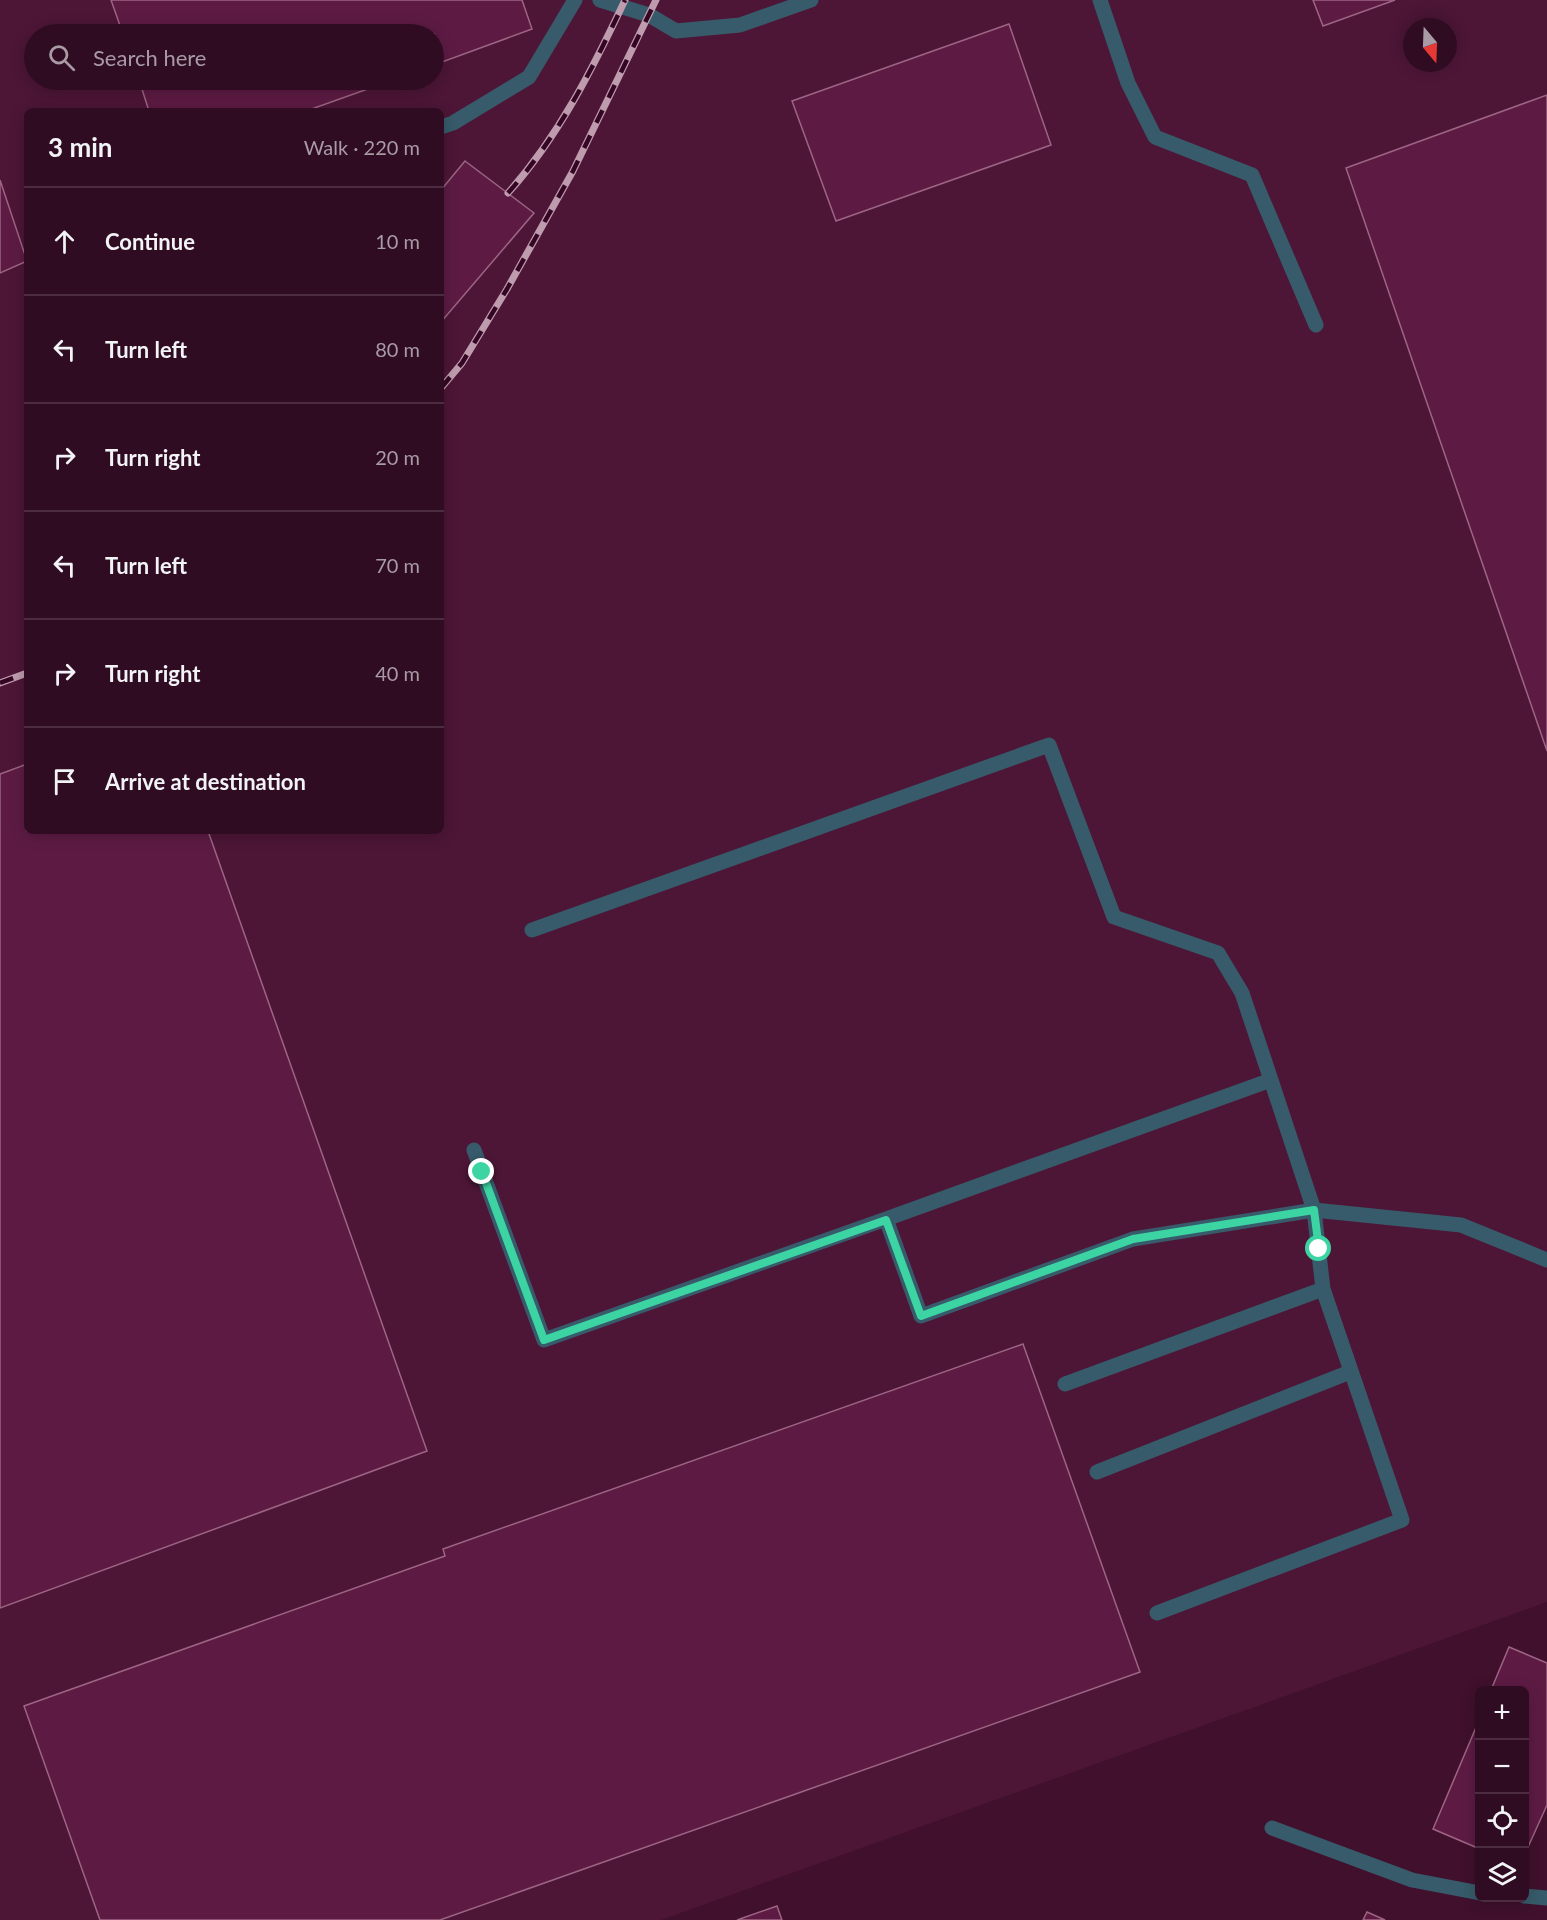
<!DOCTYPE html>
<html lang="en">
<head>
<meta charset="utf-8">
<style>
	body { margin:0; font-family:Lato,sans-serif; background:#38152a; color:#f1f3f6 }
	.controls { position:absolute; right:18px; bottom:18px; display:grid; overflow:hidden; border-radius:9px; box-shadow:0 3px 15px #0003 }
	.controls button { width:54px; height:54px; display:grid; place-items:center; padding:0; border:0; border-bottom:2px solid #4b2c40; background:#300c22; color:#f1f3f6; font:30px sans-serif }
	.compass { position:absolute; left:1403px; top:18px; width:54px; height:54px; border-radius:50%; background:#300c22; box-shadow:0 3px 15px #0003; rotate:161deg }
	.stop { position:absolute; width:18px; height:18px; margin:-14px; border:4px solid #3dd4a3; border-radius:50%; background:#fff }
	.stop.end { background:#3dd4a3; border-color:#fff; box-shadow:0 2px 6px #0008 }
	.list { margin:0; padding:0; list-style:none }
	h2 { display:flex; justify-content:space-between; align-items:center; height:78px; margin:0; padding:0 24px; font-size:26px }
	h2 small { font-size:20px; font-weight:400; color:#a89ba5 }
	.list li { display:grid; grid-template-columns:39px 1fr auto; gap:18px; align-items:center; box-sizing:border-box; height:108px; padding:0 24px; border-top:2px solid #4b2c40 }
	.list b { display:block; font-size:22px; white-space:nowrap }
	.list em { font-size:20px; font-style:normal; color:#a89ba5 }
	.icon { flex:none; width:33px; height:33px; fill:none; stroke:currentColor; stroke-width:2; stroke-linecap:round; stroke-linejoin:round }
	.map { position:relative; flex:none; width:1547px; height:1920px; overflow:hidden }
	.search { position:absolute; background:#300c22; box-shadow:0 3px 15px #0003; left:24px; top:24px; width:420px; height:66px; display:flex; align-items:center; gap:15px; box-sizing:border-box; padding:0 21px; border-radius:33px; color:#a89ba5; font-size:22px }
	.panel { position:absolute; background:#300c22; box-shadow:0 3px 15px #0003; left:24px; top:108px; width:420px; height:726px; border-radius:9px }
	.map>svg:first-child { display:block }
	.built { fill:#4d1637; fill-rule:evenodd }
	.building { fill:#5d1b44; stroke:#9d6583; stroke-width:1.5 }
	.lines { fill:none; stroke-linecap:round; stroke-linejoin:round }
	.minor { stroke:#375b6a; stroke-width:15 }
	.rail-casing { stroke:#bf9bae; stroke-width:7 }
	.rail { stroke:#350623; stroke-width:4.5; stroke-dasharray:14; stroke-linecap:butt }
	.route { stroke:#3dd4a3; stroke-width:8 }
</style>
</head>
<body>
<div class="map">
<svg width="1547" height="1920" viewBox="0 0 1547 1920">
	<rect width="100%" height="100%" fill="#40102d"/>
	<path class="built" d="M0,0H1547V1602L661,1920H0ZM1412,27H1448V63H1412ZM34,34H434V80H34ZM27,111H441V831H27Z"/>
	<path class="building" d="M111,0H522L532,29L434,65V34H123Z
		M1313,0H1395L1323,26Z
		M1009,24L1051,145L836,221L792,101Z
		M139,80H393L306,111H149Z
		M1547,95V751L1346,168Z
		M465,161L534,213L441,322V190Z
		M0,180L27,261L0,273Z
		M27,764V831H208L427,1451L0,1608V774Z
		M1023,1344L1140,1672L440,1920H100L24,1706L445,1556L443,1549Z
		M1509,1647L1547,1663V1805L1524,1856V1690H1491Z
		M1480,1718V1849L1433,1829Z
		M777,1906L782,1920H737Z
		M1367,1912L1385,1920H1363Z"/>
	<g class="lines">
		<path class="minor" d="M600,0L649,15L676,31L740,25L811,0
			M1100,0L1128,83L1155,137L1252,175L1316,325
			M441,127L453,123L529,77L575,0
			M532,930L1049,745L1114,917L1218,953L1242,993L1271,1080
			M1271,1080L1314,1210L1133,1239L921,1316L886,1219Z
			M474,1150L544,1340L886,1219
			M1065,1384L1323,1289
			M1097,1472L1350,1372
			M1157,1613L1402,1520L1323,1289L1314,1210L1461,1225L1547,1260
			M1272,1828L1412,1880L1480,1893
			M1524,1896L1547,1898"/>
		<g class="rail-casing">
			<path id="rail" d="M508,193C559,136 593,68 625,0
				M441,388L462,363L507,289L573,171L656,0
				M0,683L27,673"/>
		</g>
		<use href="#rail" class="rail"/>
	</g>
	<g class="lines">
		<path class="route" d="M482,1172L544,1340L886,1220L921,1316L1133,1239L1314,1210L1319,1249"/>
	</g>
</svg>
<div class="controls">
<button>+</button>
<button>−</button>
<button><svg class="icon" aria-label="locate" viewBox="0 0 24 24"><circle cx="12" cy="12" r="6"/><path d="M12 2v4M12 18v4M2 12h4M18 12h4"/></svg></button>
<button><svg class="icon" aria-label="layers" viewBox="0 0 24 24"><path d="M12 4l9 5-9 5-9-5zM3 14l9 5 9-5"/></svg></button>
</div>
<svg class="compass" viewBox="-18 -18 36 36"><path d="M0-13l5 13h-10z" fill="#e53935"/><path d="M0 13l5-13h-10z" fill="#a89ba5"/></svg>
<div class="stop" style="left:1319px;top:1249px"></div>
<div class="stop end" style="left:482px;top:1172px"></div>
<div class="search"><svg class="icon" aria-label="search" viewBox="0 0 24 24"><circle cx="10" cy="10" r="6"/><path d="M15 15l6 6"/></svg>Search here</div>
<section class="panel">
<h2>3 min<small>Walk · 220 m</small></h2>
<ul class="list">
<li><svg class="icon" aria-label="ahead" viewBox="0 0 24 24"><path d="M12 20V5M6 11l6-6 6 6"/></svg><div><b>Continue</b></div><em>10 m</em></li>
<li><svg class="icon" aria-label="left" viewBox="0 0 24 24"><path d="M17 20v-9H6M10 6l-5 5 5 5"/></svg><div><b>Turn left</b></div><em>80 m</em></li>
<li><svg class="icon" aria-label="right" viewBox="0 0 24 24"><path d="M7 20v-9h11M14 6l5 5-5 5"/></svg><div><b>Turn right</b></div><em>20 m</em></li>
<li><svg class="icon" aria-label="left" viewBox="0 0 24 24"><path d="M17 20v-9H6M10 6l-5 5 5 5"/></svg><div><b>Turn left</b></div><em>70 m</em></li>
<li><svg class="icon" aria-label="right" viewBox="0 0 24 24"><path d="M7 20v-9h11M14 6l5 5-5 5"/></svg><div><b>Turn right</b></div><em>40 m</em></li>
<li><svg class="icon" aria-label="arrive" viewBox="0 0 24 24"><path d="M6 21V4h12l-3 4 3 4H6"/></svg><div><b>Arrive at destination</b></div></li>
</ul>
</section>
</div>
</body>
</html>
